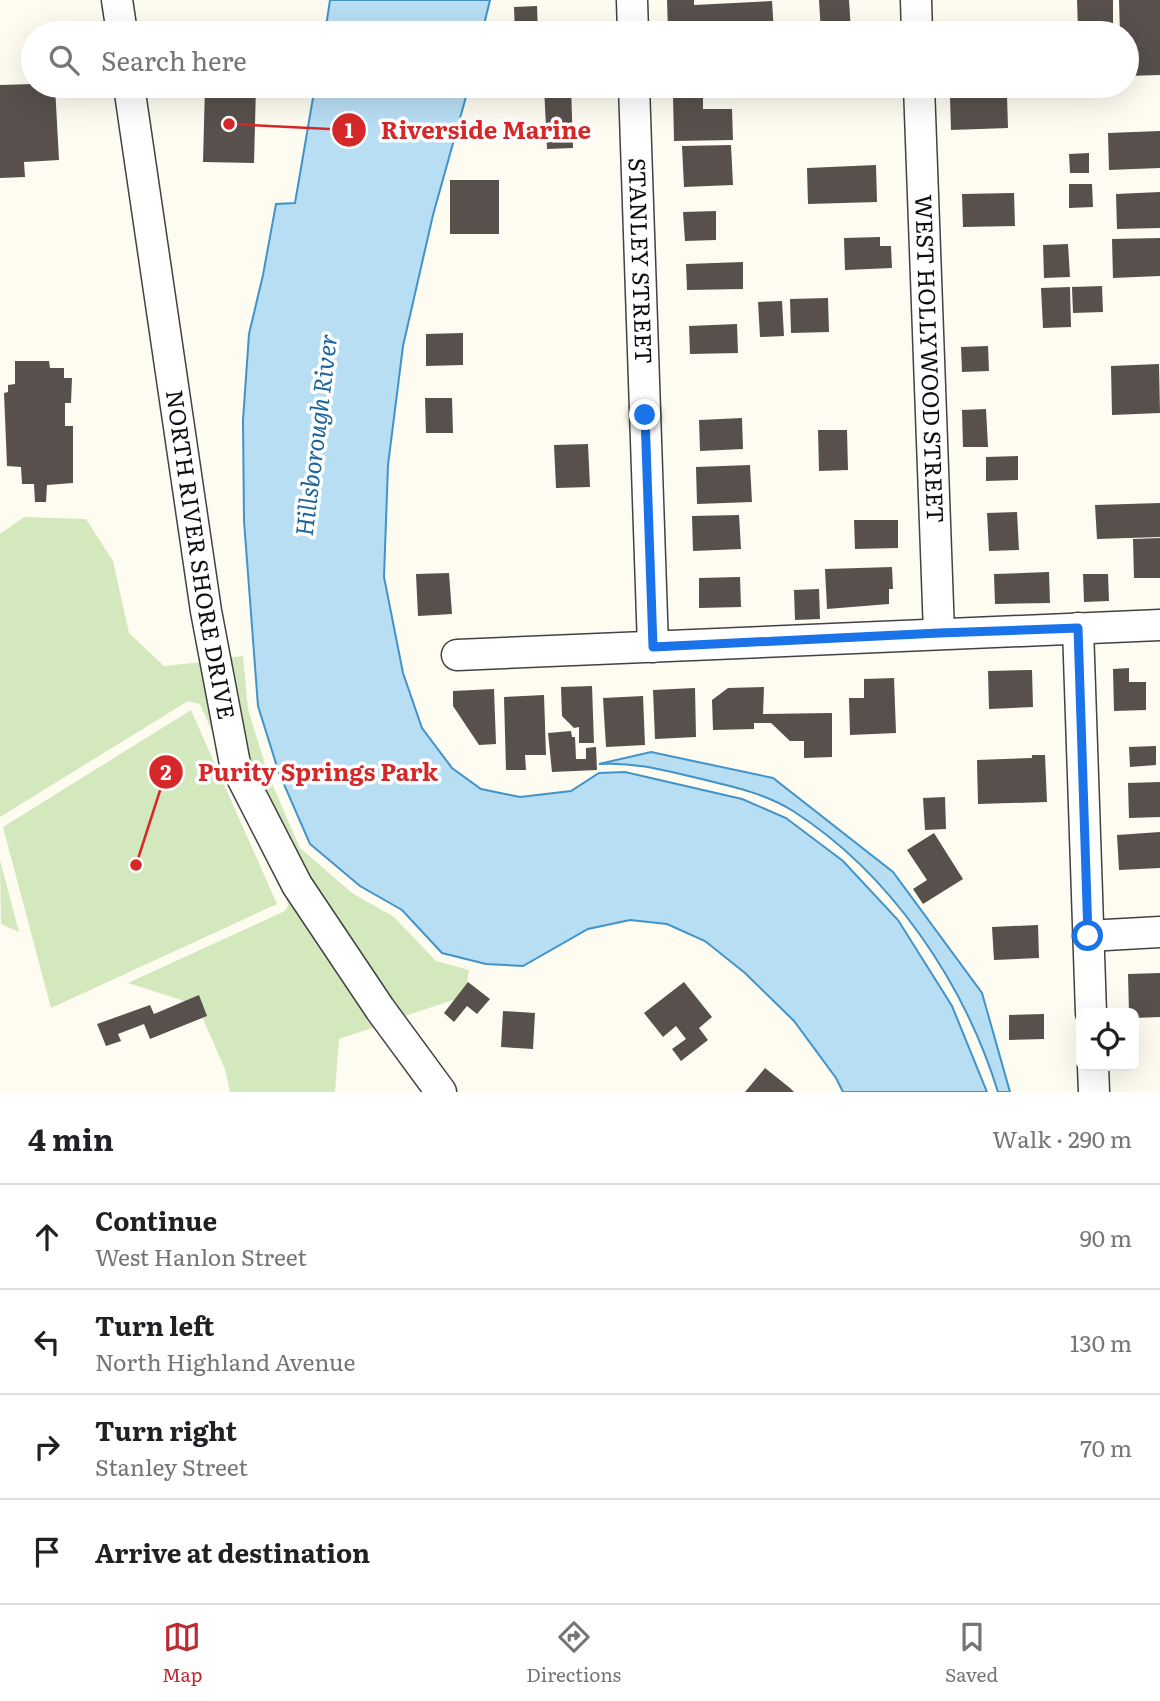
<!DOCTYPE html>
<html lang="en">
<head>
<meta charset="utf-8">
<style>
	body { margin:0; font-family:Literata,serif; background:#f6f6f6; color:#202124 }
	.controls { position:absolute; right:21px; bottom:21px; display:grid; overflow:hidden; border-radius:10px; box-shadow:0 7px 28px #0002 }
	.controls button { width:63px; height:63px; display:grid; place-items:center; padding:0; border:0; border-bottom:2px solid #e0e0e0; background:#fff; color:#202124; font:35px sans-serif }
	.stop { position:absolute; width:21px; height:21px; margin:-16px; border:5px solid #1a73e8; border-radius:50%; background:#fff }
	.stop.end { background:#1a73e8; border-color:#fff; box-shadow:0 2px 7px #0008 }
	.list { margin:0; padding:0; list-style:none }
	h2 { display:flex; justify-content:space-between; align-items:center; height:91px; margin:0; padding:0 28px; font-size:30px }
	h2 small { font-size:23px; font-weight:400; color:#757577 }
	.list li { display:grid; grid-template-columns:46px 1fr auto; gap:21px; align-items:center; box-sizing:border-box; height:105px; padding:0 28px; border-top:2px solid #e0e0e0 }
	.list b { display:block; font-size:26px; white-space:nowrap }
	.list p { margin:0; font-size:23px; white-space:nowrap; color:#757577 }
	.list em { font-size:23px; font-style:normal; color:#757577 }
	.icon { flex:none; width:38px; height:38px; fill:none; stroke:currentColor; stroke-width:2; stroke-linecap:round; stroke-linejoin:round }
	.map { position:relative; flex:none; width:1160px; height:1092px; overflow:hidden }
	.search { position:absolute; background:#fff; box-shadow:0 7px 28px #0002; left:21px; right:21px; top:21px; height:77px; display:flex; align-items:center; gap:18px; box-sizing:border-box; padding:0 24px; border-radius:38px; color:#757577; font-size:26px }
	.sheet { height:511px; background:#fff }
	nav { display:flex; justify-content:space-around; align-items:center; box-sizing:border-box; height:98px; border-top:2px solid #e0e0e0; background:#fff; font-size:19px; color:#757577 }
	nav a { display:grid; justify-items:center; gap:4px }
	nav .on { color:#ba2b33 }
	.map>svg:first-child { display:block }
	.green { fill:#d3e8bc }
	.water { fill:#b8def4; stroke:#4193c8; stroke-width:2 }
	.building { fill:#57504c }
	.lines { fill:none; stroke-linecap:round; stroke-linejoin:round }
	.minor-casing { stroke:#424242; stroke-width:33 }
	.minor { stroke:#fff; stroke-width:30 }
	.route { stroke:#1a73e8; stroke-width:9 }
	.labels { text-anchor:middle; stroke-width:7; stroke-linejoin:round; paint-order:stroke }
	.street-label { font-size:23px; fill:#0f0f0f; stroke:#fff }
	.water-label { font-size:24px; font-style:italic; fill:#1c659d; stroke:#fff }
	.leader { fill:none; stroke:#d62828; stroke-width:2.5 }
	.callout-dot { fill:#d62828; stroke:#fff; stroke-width:2.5 }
	.mark-label { font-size:21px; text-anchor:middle; font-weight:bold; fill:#fff }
	.callout-label { font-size:24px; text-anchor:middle; font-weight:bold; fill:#d62828; stroke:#fff; stroke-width:7; stroke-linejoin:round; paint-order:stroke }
</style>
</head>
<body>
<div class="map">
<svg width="1160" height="1092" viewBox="0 0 1160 1092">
	<rect width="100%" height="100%" fill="#fefcf1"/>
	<path class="green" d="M24,517L86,519L113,561L129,633L164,666L202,662L219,747L200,704L188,701L0,817V534Z
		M243,656L248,709L269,777L300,848L352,893L394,917L436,961L469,970L465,996L402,1017L308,880L248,761L227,658Z
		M191,710L277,904L51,1008L3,827Z
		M262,845L378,1026L339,1039L335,1092H230L225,1069L197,1005L128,983L285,911L288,906L287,900Z
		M0,860L19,932L1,924Z"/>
	<path class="water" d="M330,0H490L482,33H325Z
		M315,86H469L433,215L403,346L388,465L384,577L403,673L422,728L452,768L481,789L520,797L571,791L599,773L625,772L742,799L786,818L843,861L898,920L952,1006L987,1092H843L836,1078L794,1021L745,973L705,941L667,924L630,920L588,929L523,966L486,964L442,953L402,910L360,886L310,844L279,773L258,706L244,521L243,420L249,334L263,275L276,204L295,203Z
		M651,752L773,778L893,872L982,993L1010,1092H998C964,982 890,873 793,811C763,792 726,785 693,777C659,769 633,762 599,764Z"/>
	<path class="building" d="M667,0H694V5L772,1L774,33H704V30H668Z
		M819,0H849L851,32L821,33Z
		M1077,0H1113V29L1078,30Z
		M1119,0H1160V75L1127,76V33H1120Z
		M537,6L538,33H515L514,7Z
		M1017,29L1018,33H981V31Z
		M33,84V86H55L59,160L24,162L25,177L0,178V85Z
		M205,86H256L254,163L203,162Z
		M544,86H571L573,148L547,149Z
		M703,94V109H732L733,140L674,141L673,95Z
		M1007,96L1008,128L951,130L950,97Z
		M1160,131V168L1109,170L1108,133Z
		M731,145L733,185L684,187L682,146Z
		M1089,153V173H1070L1069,154Z
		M876,165L877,202L808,204L807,168Z
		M450,180H499V234H450Z
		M1069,184H1092L1093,207L1069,208Z
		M1160,192V228L1117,229L1116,194Z
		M1014,193L1015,226L963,227L962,194Z
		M716,211V240L685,241L683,212Z
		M880,237V246H891L892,268L845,270L844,238Z
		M1160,238V276L1113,278L1112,239Z
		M1068,244L1070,277L1044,278L1043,245Z
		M743,262V289L687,290L686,264Z
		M1102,286L1103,312L1073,313L1072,287Z
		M1070,287L1071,327L1043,328L1041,288Z
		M828,298L829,332L791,333L790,299Z
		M782,301L784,336L760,337L758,302Z
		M737,324L738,353L690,354L689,326Z
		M463,333V365L426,366V334Z
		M988,346L989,371L962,372L961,347Z
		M15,361H49L50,368H64V378H72L71,403H65V426H73V483L47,485L46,502H35L34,484H22L21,467L7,466L4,393L8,392V385L15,384Z
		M1159,364L1160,413L1112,415L1111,366Z
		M425,398H452L453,433H426Z
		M986,409L988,447H963L962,410Z
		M742,418L743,449L700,451L699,420Z
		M818,430H847L848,470L819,471Z
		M588,444L590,487L556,488L554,445Z
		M1018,456V480L986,481V457Z
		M750,465L752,502L697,504L696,467Z
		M1160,503V537L1097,539L1095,505Z
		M1017,512L1019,550L989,551L987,513Z
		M739,515L741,549L693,551L692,516Z
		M854,520H898V548L855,549Z
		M1160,538V578H1134L1133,539Z
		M892,567L893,589H889V604L827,609L825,569Z
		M1049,572L1050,603L995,604L994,574Z
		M449,573L452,614L418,616L416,574Z
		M1083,574H1108L1109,601L1084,602Z
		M740,577L741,607L699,608V578Z
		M819,589L820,619L795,620L794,590Z
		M1129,668V682H1146V710L1114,711L1113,669Z
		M1032,670L1033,707L989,709L988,671Z
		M894,678L896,733L850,735L849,698H864V679Z
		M592,686L594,743H579V727L574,728L562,716L561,687Z
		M764,687L763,714L832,713V757L804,758V741H790L771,723H754V729L713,730L712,700L728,688Z
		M695,688L696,737L655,739L653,690Z
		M494,689L496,744L479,745L453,706V691Z
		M544,695L546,755H525L526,770H506L504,697Z
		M643,696L645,745L606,747L603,698Z
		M571,731L572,737H575L576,759H586V748L596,747L597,770L552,772L548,733Z
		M1156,746V765L1130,767L1129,747Z
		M1032,755H1045L1047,802L978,804L977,760L1032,758Z
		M1160,782V817L1129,818L1128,783Z
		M945,797L946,829L925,830L923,798Z
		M1160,832V868L1119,870L1117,835Z
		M934,833L963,879L923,904L913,889L927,880L907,850Z
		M1038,925L1039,958L994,960L992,927Z
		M1160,973V1017L1134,1018V1013H1129L1128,974Z
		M468,982L490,999L477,1014L467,1006L454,1022L444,1013Z
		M684,982L712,1017L699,1028L708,1040L681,1061L672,1049L686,1039L676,1026L663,1037L644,1013Z
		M199,995L207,1016L150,1039L144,1024L118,1034L121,1041L106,1046L97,1024L150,1005L154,1014Z
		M503,1011L535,1013L533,1049L501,1047Z
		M1044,1014V1039L1009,1040V1015Z
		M765,1068L790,1088L794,1092H745Z"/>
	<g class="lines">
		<g class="minor-casing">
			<g id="minor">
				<path d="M117,0L122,33"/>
				<path d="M632,0L633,33"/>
				<path d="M916,0L917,33"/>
				<path id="s1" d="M129,86L206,611L235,764L297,885L380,1009L441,1092"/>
				<path id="s2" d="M634,86L653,647"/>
				<path id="s3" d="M919,86L939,633"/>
				<path d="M1078,628L1091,1013"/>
				<path d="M457,655L1160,625"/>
				<path d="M1088,936L1160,932"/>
				<path d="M1093,1066L1094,1092"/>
			</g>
		</g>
		<use href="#minor" class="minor"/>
	</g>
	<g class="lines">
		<path class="route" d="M645,415L653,647L939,633L1078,628L1088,936"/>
	</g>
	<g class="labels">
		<g class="street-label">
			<text dy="8" stroke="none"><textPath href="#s2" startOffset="175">STANLEY STREET</textPath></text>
			<text dy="8" stroke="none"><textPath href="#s3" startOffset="273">WEST HOLLYWOOD STREET</textPath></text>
			<text dy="8" stroke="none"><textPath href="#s1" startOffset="474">NORTH RIVER SHORE DRIVE</textPath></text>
		</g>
		<g class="water-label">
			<text transform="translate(317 435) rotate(-83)" y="8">Hillsborough River</text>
		</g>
	</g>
	<path class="leader" d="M229 124L349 130M136 865L166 772"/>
	<g class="callout-dot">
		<circle cx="229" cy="124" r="7"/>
		<circle cx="136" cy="865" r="7"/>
		<circle cx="349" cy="130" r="18"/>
		<circle cx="166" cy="772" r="18"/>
	</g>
	<g class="mark-label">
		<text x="349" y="138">1</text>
		<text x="166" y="780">2</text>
	</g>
	<g class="callout-label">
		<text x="486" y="139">Riverside Marine</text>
		<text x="318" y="781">Purity Springs Park</text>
	</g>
</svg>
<div class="controls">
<button><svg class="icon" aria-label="locate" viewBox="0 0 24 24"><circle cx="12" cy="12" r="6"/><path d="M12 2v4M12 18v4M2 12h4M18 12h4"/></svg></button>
</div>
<div class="stop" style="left:1088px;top:936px"></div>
<div class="stop end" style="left:645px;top:415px"></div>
<div class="search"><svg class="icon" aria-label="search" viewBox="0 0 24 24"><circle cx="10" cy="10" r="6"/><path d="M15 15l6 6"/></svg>Search here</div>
</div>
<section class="sheet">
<h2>4 min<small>Walk · 290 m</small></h2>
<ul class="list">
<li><svg class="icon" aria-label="ahead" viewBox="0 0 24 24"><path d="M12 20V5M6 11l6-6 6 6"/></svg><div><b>Continue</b><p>West Hanlon Street</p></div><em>90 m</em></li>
<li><svg class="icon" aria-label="left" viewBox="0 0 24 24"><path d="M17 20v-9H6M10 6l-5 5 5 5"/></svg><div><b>Turn left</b><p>North Highland Avenue</p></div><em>130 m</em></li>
<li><svg class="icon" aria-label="right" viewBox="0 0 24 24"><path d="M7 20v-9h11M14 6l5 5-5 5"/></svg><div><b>Turn right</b><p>Stanley Street</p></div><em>70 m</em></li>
<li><svg class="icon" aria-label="arrive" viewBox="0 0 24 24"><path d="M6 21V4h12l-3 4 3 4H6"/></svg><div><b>Arrive at destination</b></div></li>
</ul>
</section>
<nav>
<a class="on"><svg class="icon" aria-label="map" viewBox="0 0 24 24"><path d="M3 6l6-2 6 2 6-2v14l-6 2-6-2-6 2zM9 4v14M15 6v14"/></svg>Map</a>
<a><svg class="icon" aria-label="directions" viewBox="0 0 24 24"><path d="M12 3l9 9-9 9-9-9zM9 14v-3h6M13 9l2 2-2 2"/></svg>Directions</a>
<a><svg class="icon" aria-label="saved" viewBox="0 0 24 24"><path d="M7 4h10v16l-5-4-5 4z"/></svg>Saved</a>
</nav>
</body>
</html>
